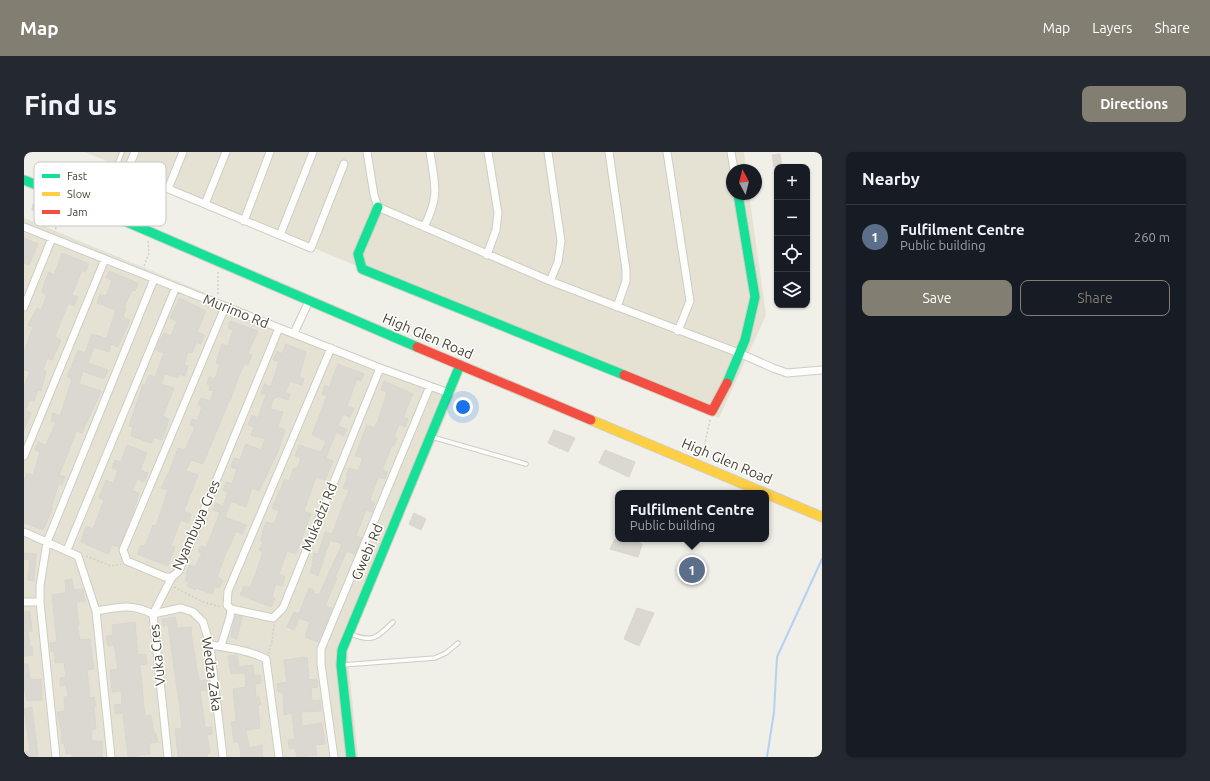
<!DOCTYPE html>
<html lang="en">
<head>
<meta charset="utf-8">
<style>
	body { margin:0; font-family:Ubuntu,sans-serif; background:#242831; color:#f1f3f6 }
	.controls { position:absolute; right:12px; top:12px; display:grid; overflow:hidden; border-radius:8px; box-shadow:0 1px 3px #0004 }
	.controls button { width:36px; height:36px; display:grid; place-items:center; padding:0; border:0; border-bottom:1px solid #363941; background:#171b24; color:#f1f3f6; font:20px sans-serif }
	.compass { position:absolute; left:702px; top:12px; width:36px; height:36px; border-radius:50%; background:#171b24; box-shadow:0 1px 3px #0004; rotate:353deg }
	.you { position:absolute; left:439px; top:255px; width:14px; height:14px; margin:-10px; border:3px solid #fff; border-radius:50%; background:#1a73e8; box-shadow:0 0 0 6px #1a73e833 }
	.badge { display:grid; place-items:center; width:26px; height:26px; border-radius:50%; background:#827f72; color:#fff; font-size:13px; font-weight:700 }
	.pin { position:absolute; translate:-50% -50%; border:2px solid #fff; box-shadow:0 1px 4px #0006 }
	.popup { position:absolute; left:591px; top:338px; width:154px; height:52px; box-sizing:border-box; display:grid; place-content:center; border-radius:8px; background:#171b24; filter:drop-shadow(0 1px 3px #0005); font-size:13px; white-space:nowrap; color:#9ea1a6 }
	.popup b { font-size:15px; color:#f1f3f6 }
	.popup::after { content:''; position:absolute; left:50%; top:100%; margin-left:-8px; border:8px solid transparent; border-top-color:#171b24 }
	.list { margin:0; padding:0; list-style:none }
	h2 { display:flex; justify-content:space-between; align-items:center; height:52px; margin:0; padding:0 16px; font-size:17px }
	h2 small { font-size:13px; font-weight:400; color:#9ea1a6 }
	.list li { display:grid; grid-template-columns:26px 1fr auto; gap:12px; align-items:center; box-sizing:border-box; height:64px; padding:0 16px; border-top:1px solid #363941 }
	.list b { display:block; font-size:15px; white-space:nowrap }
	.list p { margin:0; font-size:13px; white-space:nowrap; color:#9ea1a6 }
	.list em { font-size:13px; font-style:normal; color:#9ea1a6 }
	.actions { display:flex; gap:8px; padding:12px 16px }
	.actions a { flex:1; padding:9px 0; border:1px solid #827f72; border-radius:8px; text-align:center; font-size:14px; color:#827f72 }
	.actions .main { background:#827f72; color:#fff }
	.icon { flex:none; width:22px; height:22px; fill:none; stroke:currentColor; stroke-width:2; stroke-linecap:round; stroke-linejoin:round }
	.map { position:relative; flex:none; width:798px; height:605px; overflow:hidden; border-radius:8px }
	header { display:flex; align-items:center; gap:24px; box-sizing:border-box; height:56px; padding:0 20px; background:#827f72; color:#fff }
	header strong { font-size:19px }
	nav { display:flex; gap:22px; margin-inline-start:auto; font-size:14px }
	.intro { display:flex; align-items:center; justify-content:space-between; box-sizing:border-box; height:96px; padding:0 24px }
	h1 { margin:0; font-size:28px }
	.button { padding:10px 18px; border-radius:8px; background:#827f72; color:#fff; font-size:14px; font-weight:700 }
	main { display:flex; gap:24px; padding:0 24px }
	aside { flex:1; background:#171b24; border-radius:8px; box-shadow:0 1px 3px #0004 }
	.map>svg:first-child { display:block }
	.residential { fill:#e5e2d4 }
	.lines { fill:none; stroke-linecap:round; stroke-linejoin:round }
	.stream { stroke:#b3d1f3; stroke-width:2 }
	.building { fill:#dad8d0; stroke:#d8d6ce }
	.lane-casing { stroke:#ceccc5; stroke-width:5.5 }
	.street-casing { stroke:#ceccc5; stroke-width:9 }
	.fast-casing { stroke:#d0cebe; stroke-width:11 }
	.slow-casing { stroke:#d0cebe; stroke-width:11 }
	.jam-casing { stroke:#d0cebe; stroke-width:11 }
	.path { stroke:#d1cfc9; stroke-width:1.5; stroke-dasharray:2 2; stroke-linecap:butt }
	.lane { stroke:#fdfdfc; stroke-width:3.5 }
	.street { stroke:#fdfdfc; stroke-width:7 }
	.fast { stroke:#16e098; stroke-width:9 }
	.slow { stroke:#ffcf43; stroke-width:9 }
	.jam { stroke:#f24e42; stroke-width:9 }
	.labels { text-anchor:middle; stroke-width:3; stroke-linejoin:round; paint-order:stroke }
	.street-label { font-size:14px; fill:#474233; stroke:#fff }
	.key { fill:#fff; stroke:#c8c6c2; stroke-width:1 }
	.key-label { font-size:11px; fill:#474233 }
</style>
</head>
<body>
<header>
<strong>Map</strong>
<nav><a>Map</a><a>Layers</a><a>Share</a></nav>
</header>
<div class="intro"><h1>Find us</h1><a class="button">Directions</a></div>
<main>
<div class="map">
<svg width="798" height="605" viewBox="0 0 798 605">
	<rect width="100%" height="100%" fill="#f0efe8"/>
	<path class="residential" d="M61,0H720L722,18H708V42H725L742,163L695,266Z
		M0,66L430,244L323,498L334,605H0Z"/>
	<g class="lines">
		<path class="stream" d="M743,605L750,560L753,505L798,407"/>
	</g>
	<path class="building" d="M756,2L758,15H750L748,3Z
		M9,52L15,53L14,58H8Z
		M0,86L14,92L5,113L0,111Z
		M38,101L65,112L61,120L58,118L48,143L54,145L50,154L44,151L31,185L37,188L28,208L23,206L19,218L22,219L17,239L14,238L10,249L6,248L1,258L7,261L0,278V234L6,220L0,218V200L9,175L4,173L13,156L17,158L23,143L18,140L21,129L25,120L30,123Z
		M85,119L114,131L111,139L108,138L100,155L102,156L99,165L106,168L94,195L87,192L85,200L70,195L64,211L84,218L80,227L59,219L55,232L77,239L58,281L52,279L50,286L35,323L41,325L38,333L35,331L27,356H29L19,378L0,371V330L3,321L9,323L16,300L11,298L14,290L22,293L32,270L27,269L29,261L36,264L48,227L43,225L54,198L61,201L68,182L81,186L83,185L92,158L73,151L76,142L82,144L88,128L82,126Z
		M156,146L182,159L173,180L180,183L177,192L172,190L168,201L164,200L160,213L164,214L161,224L156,222L154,226L141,222L137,232L150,236L139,264L145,267L138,288L130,285L127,291L107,284L109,275L105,274L119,232L121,233L125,223L131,225L140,201L132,198L135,190L140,181L147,184L153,169L146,166Z
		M206,169L234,179L224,201L228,203L224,213L221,211L216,221L206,249H205L179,312L167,308L162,319L174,323L160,359L167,362L164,371L157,368L147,393L151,395L144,414L113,402L117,393L121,394L129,373L132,374L144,338L137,336L146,318L154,296L161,298L171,275L166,273L168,267L173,269L178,255L174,253L177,246L186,249L190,239L185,238L186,233L183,232L185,225L191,227L196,212L192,211L198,192L204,194L209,178L204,176Z
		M262,192L282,200L275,226L280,227L278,233L266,229L261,241L266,242L264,248L253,244L252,246H250L246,257L259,260L254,275L261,278L255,297L235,339L228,336L222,355L207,349L201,365L222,373L218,382L212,379L205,396H204L193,425L199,428L195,436L191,434L188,442L172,436L171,438L163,434L165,430L161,428L163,423L162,422L165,413L171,415L178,401L174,400L176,394L182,396L196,360L189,358L191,351L199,354L204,340L199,338L202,330L208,332L213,317L207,315L210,306L216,308L222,292L237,298L241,287L227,283L230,275L224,273L228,263L234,266L242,243L237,241L240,232L247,234L255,210L249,208L253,199L258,202Z
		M314,212L340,222L337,229L333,227L323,254L330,256L326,265L319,262L314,274L323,277L320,284L312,280L302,306L309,309L301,328L292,325L280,359L287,362L272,402L263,399L255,422L261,425L258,434L252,432L248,445L251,446L247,455L216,443L220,434L226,436L234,415L239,400L235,398L239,390L237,389L239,378L242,370L250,372L255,359L248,356L261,327L265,329L270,316L273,317L277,307L271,304L275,293L296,300L298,299L302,289L288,283L303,244L298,242L301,233L305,235Z
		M360,229L389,242L379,265L384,267L381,275L375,272L370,285L373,286L370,294L368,293L358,318L363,320L361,327L354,325L346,348L351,351L348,360L342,358L332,384L338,386L331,402L323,399L311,425L313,426L301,454L308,456L294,490L281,485L286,470L275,466L270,478L263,475L270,460L275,462L285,436L290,438L289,441L295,443L318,392L306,388L294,424L286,420L290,409H288L290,401L294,402L301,380L308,382L325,338L319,336L324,325L322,324L325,316L334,319L339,306L331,304L343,273L350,276L354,269L363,240L357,238Z
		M530,278L551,286L544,300L524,291Z
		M103,293L123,301L116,318L124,321L120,330L113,327L108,339L115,341L109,360L95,395L88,393L84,402L57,390L62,374L69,377L80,348L75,346L82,328L89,331L94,318L88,316L91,308L97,310Z
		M581,298L611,310L605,325L575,311Z
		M390,361L402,367L397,378L385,372Z
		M591,387H604L618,392L614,405L586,397Z
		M0,401L12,402L10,429L4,428L6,408L0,407Z
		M48,427L50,438L59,437L61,449L52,450L55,473H53L56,488L66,487L70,517L63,518L66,546L70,545L72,554H70L72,577L67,578L68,589H78V605H48L47,601L42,602L40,591H37L38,583L33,560L41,559L40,545H44L42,533L36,534V526L42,525L40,510L31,511L30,499H27L26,491L33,490L28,443L42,441L41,428Z
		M613,456L630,461L615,494L600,487Z
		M6,459L8,479H4L6,495L8,494L9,503L0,504V460Z
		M211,463L218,464L213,487L207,485Z
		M151,465L153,476L168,475L167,481L175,529L183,528L184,538L176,539L181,575H188V582L183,583L186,601L183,602L184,605H154L151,577L158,576L155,550L144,473L139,474L138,467Z
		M111,470L114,503L122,502L123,512L116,513L121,564L127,563L130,581H132L134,590L125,591L126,602L104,605L99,561L92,562L90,553L98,552L97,539L88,540L86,518L94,517L90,493L84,494L82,484L89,483L88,473Z
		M213,503L215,515L229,513L230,523H236L237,531L231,532L232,545H235L237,552L234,553L236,576L222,578L225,596L238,593L239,605H217L215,590H210L207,570L212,569L209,537L222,535L221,521L207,522L204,504Z
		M283,505L285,528L293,527L294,535L287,536L288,549L296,548L297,559L277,560L278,574L298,571L301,592L291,593L293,603L273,605L271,596L265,597L264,588L271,587L268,561L260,563L259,540H254L253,532L263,530L260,508Z
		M0,512H4L6,528L17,527L18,548L3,549L0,537Z
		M8,555L14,604L0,605V599H6L0,557Z"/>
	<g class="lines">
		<g class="lane-casing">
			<path id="lane" d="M76,57L98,0
				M408,285L502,312
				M327,482C348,491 353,486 369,470
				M318,513L411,506L422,501L434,491"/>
		</g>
		<g class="street-casing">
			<path id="street" d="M111,0L105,14L106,21L287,96L320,12
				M343,0L350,43L354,55L526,129L715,201L749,216L763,221L798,218
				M524,0L537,89L534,110L526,129
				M585,0L602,118V129L593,155
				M643,0L666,149L654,179
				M707,0L710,18
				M144,37L159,0
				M181,52L202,0
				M220,69L246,0
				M0,75L356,216L425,241
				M400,75C416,43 411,34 406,0
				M256,83L289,0
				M463,103L472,78L474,61L464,0
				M0,155L28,86
				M201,155L99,398L103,409L141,425H148L155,419L255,176
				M270,181L285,149
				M307,196L204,439L203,453L207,457L249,466L259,456L356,216
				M0,304L81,107
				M0,380L54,404L72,459
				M43,398L152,135
				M0,450H16
				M129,462L157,456L169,460L179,470L186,493L199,605
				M129,462L144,605
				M129,462L148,425
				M186,493C206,496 224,498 242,507L255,605
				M197,494L206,465L207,457
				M32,605L16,450V434L23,390L130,127
				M87,605L72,459C95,455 107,451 129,462
				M310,605L297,512V497L406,234"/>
		</g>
		<g class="fast-casing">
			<path id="fast" d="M0,28L75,58L393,195
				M354,55L334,102L338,117L600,223
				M703,231L721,188L731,145L714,42
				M327,605L317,513L318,498L436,213"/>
		</g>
		<g class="slow-casing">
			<path id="slow" d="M567,268L798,365"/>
		</g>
		<g class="jam-casing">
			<path id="jam" d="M393,195L567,268
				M600,223L688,259L703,231"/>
		</g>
		<path class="path" d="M30,81L40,54
			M120,114L125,101L124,89
			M194,120V144
			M678,305L686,268
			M62,404L87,414L97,412
			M150,435L179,450L197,455
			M244,502L248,489L250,472"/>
		<use href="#lane" class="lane"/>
		<use href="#street" class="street"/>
		<use href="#fast" class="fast"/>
		<use href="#slow" class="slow"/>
		<use href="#jam" class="jam"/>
	</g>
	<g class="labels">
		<g class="street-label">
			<text transform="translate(212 159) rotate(22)" y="5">Murimo Rd</text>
			<text transform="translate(404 184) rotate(23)" y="5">High Glen Road</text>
			<text transform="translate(703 309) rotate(23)" y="5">High Glen Road</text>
			<text transform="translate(295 365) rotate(-68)" y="5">Mukadzi Rd</text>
			<text transform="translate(172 373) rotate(-66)" y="5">Nyambuya Cres</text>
			<text transform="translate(343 400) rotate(-67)" y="5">Gwebi Rd</text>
			<text transform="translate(133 503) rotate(-96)" y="5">Vuka Cres</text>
			<text transform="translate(188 522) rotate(82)" y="5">Wedza Zaka</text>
		</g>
	</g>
	<rect x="10" y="10" width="132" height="64" rx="6" class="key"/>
	<rect x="18" y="22" width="18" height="4" fill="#16e098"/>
	<rect x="18" y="40" width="18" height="4" fill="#ffcf43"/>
	<rect x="18" y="58" width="18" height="4" fill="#f24e42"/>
	<g class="key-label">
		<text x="43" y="28">Fast</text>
		<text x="43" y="46">Slow</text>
		<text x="43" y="64">Jam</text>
	</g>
</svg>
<div class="controls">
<button>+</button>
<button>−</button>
<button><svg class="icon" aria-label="locate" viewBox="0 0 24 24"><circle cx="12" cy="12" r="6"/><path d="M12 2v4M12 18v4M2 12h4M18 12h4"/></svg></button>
<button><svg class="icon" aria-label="layers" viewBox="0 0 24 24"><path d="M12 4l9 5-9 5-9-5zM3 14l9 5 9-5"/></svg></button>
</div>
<svg class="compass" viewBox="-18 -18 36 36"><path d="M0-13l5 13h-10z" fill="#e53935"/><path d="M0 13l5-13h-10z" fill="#9ea1a6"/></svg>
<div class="you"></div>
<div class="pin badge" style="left:668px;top:418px;background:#5c6f8a">1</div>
<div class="popup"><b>Fulfilment Centre</b>Public building</div>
</div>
<aside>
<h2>Nearby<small></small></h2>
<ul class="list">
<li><span class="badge" style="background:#5c6f8a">1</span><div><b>Fulfilment Centre</b><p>Public building</p></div><em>260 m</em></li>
</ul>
<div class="actions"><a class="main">Save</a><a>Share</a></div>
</aside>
</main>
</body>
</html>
